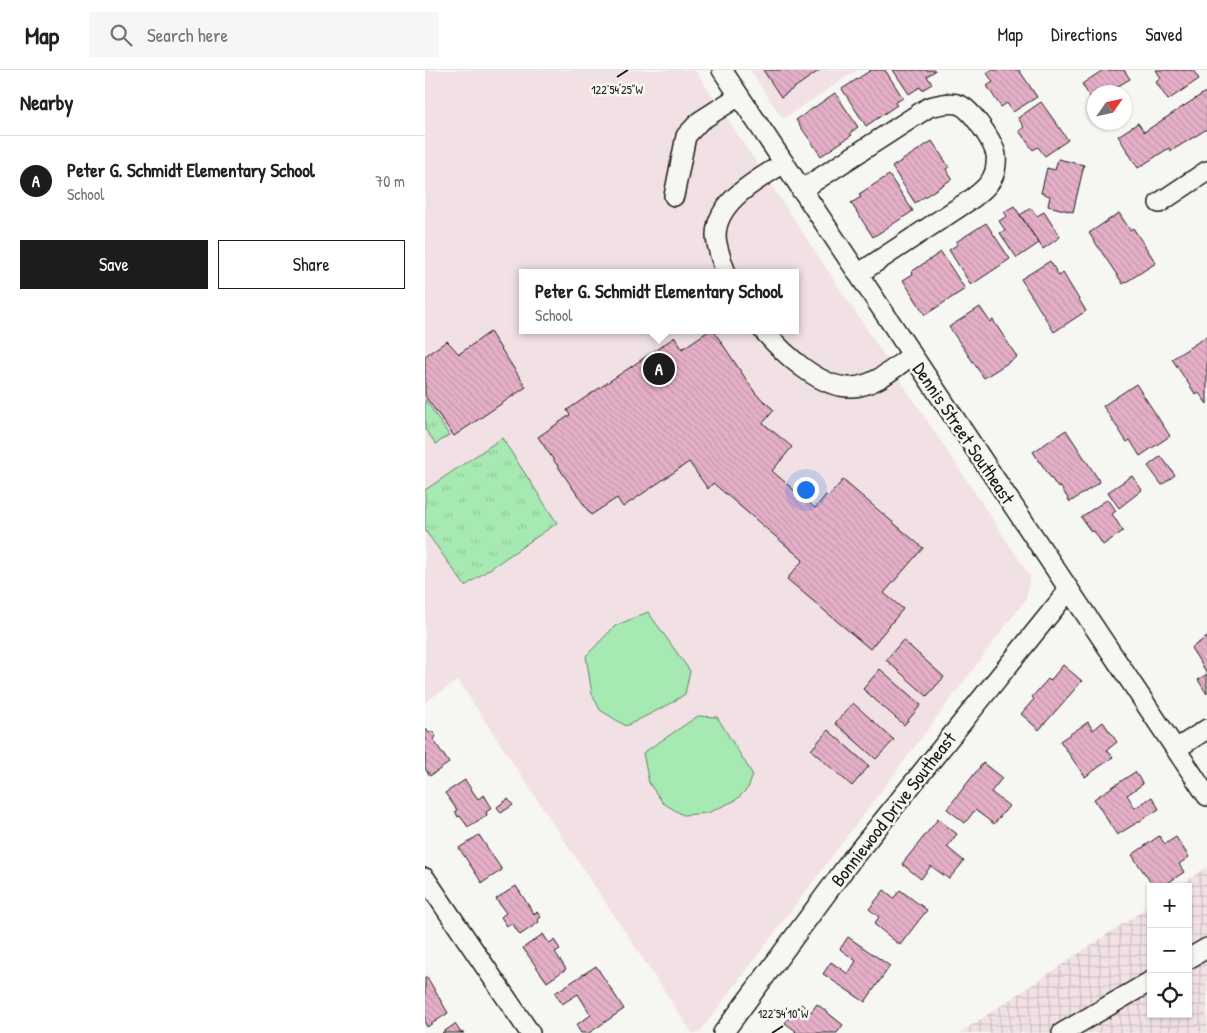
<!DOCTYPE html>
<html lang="en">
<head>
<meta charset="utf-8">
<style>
	body { margin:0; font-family:"Patrick Hand",sans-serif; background:#f6f6f6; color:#202124 }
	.controls { position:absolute; right:15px; bottom:15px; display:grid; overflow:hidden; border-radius:0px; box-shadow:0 1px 4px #0004 }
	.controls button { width:45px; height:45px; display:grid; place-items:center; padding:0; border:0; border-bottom:1px solid #e0e0e0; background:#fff; color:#202124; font:25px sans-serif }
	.compass { position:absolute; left:662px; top:15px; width:45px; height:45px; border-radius:50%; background:#fff; box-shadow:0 1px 4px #0004; rotate:56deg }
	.you { position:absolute; left:380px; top:419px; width:18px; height:18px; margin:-12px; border:4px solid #fff; border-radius:50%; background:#1a73e8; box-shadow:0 0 0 8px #1a73e833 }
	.badge { display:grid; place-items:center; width:32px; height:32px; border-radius:50%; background:#1c1c1c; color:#fff; font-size:16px; font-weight:700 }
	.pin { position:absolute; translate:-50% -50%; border:2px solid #fff; box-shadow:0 1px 5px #0006 }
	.popup { position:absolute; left:94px; top:199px; width:280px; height:65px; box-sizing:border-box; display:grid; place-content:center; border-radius:0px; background:#fff; filter:drop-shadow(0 1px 4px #0005); font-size:16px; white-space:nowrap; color:#757577 }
	.popup b { font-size:19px; color:#202124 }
	.popup::after { content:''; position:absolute; left:50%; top:100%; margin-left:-10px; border:10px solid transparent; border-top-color:#fff }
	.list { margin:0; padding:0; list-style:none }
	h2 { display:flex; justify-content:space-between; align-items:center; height:65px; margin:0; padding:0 20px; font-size:21px }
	h2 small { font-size:16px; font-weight:400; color:#757577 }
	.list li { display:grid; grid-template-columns:32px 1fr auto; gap:15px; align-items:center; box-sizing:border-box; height:90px; padding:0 20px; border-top:1px solid #e0e0e0 }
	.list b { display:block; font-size:19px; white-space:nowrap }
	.list p { margin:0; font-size:16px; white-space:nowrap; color:#757577 }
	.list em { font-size:16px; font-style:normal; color:#757577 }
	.actions { display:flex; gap:10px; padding:15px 20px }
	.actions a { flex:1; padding:11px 0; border:1px solid #1c1c1c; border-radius:0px; text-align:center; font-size:18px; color:#1c1c1c }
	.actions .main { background:#1c1c1c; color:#fff }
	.icon { flex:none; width:28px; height:28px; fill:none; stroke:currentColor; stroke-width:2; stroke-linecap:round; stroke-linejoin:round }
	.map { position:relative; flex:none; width:782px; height:963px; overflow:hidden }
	header { display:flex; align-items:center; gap:30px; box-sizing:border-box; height:70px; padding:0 25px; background:#fff; border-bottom:1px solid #e0e0e0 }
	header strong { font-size:24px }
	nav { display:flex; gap:28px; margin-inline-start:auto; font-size:18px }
	.search { width:350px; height:45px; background:#f6f6f6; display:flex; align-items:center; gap:12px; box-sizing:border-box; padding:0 18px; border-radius:0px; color:#757577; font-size:19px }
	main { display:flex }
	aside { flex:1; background:#fff }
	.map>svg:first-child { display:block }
	.built { fill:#f1e1e5; fill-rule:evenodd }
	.industrial { fill:url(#industrial-grid) }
	.grass { fill:url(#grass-tufts); stroke:#628267 }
	.pitch { fill:#a7e9b2; stroke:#628267 }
	.building { fill:url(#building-back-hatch); stroke:#1c1c1c }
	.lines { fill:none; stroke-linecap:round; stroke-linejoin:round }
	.minor-casing { stroke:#1c1c1c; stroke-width:22 }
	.minor { stroke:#f6f6f2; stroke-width:19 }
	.ticks { fill:none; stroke:#1c1c1c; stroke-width:2 }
	.labels { text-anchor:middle; stroke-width:5; stroke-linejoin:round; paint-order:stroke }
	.street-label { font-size:19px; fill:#1c1c1c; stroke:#f6f6f2 }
	.ticks-label { font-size:12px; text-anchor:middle; fill:#1c1c1c; stroke:#f6f6f2; stroke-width:5; stroke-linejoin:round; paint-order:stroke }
</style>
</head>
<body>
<header>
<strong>Map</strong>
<div class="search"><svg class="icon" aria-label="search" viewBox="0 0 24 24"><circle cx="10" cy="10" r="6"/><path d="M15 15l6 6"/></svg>Search here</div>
<nav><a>Map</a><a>Directions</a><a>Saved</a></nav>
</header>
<main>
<aside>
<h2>Nearby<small></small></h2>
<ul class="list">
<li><span class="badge">A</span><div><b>Peter G. Schmidt Elementary School</b><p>School</p></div><em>70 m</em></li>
</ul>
<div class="actions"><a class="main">Save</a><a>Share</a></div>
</aside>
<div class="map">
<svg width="782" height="963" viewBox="0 0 782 963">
	<defs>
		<pattern id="industrial-grid" width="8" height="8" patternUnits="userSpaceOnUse" patternTransform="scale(1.25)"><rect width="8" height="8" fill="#f1e1e5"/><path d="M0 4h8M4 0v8" fill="none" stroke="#cec0c4"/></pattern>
		<pattern id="grass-tufts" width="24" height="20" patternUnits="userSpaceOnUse" patternTransform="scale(1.25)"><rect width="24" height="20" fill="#a7e9b2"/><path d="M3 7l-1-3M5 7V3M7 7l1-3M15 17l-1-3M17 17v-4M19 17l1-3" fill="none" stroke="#8fc798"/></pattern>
		<pattern id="building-back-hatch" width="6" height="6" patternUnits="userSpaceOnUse" patternTransform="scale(1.25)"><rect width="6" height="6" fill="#e5afc8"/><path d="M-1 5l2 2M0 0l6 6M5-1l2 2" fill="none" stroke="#c496ab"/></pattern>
	</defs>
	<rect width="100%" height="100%" fill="#f6f6f2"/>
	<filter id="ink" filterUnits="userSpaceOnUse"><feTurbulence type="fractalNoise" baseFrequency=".02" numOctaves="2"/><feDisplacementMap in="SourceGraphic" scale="10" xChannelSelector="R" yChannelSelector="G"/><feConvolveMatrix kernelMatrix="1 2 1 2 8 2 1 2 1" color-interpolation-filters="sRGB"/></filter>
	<g filter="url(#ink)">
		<path class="built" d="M0,0H270L605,506L601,529L274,963H267L33,610L0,632ZM98,203H370V260H98Z
			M325,0H432L358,49Z"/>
		<path class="industrial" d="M782,797V963H535L726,835V944H763V817H753Z"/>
		<path class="grass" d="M0,329L24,365L11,374L0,359Z
			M77,368L132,453L40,516L0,460V420Z"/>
		<path class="pitch" d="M223,542L265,601L260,624L245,634L201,656L175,640L167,624L161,586L190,556Z
			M273,646L292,647L328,705L323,718L311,730L283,743L258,745L238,733L224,713L218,683Z"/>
		<path class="building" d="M338,0H395L356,27Z
			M446,0H460L478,28L470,33L472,35L441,56L417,19Z
			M468,0H510V1L502,6L507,14L497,20L495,17L484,24Z
			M566,0H594L612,27L588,42L582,33L576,37L562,16L568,12L562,3Z
			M678,0H699L705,9L683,22H670V31L668,32L657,14Z
			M731,0H768L774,9L743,30L731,12L736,8Z
			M782,21V59L746,81L744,78L713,98L693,66L713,53L719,62Z
			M410,23L433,57L425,63L427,65L396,86L371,50Z
			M616,32L643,70L620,86L613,77L608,80L594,61L599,57L593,48Z
			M507,71L524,97L521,99L527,109L490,133L467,97Z
			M633,89L659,95L648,142L623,136L625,126L616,123L622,98L630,100Z
			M464,105L488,141L448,167L426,133L436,127L434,124Z
			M589,136L614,173L592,188L575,163L580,160L574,151L582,146L579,142Z
			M606,138L612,146L619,142L635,167L618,179L595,145Z
			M694,143L705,160L708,158L731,193L698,214L664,163Z
			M561,153L585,189L546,215L524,180L533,174L531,172Z
			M516,182L540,219L500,245L478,210L488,204L486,202Z
			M625,191L634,206L638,203L661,241L629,262L596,209Z
			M555,237L565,252L568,250L592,287L559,308L524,257Z
			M285,260H288L331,324L349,340L338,353L367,377L347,401L390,438L401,425L403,427L418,410L498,478L459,523L478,539L445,579L362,509L378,490L288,413L283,419L264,392L198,437L192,428L166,445L113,367L145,345L142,340L250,267L257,279Z
			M65,262L101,317L29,366L0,326V286L22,271L34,284Z
			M781,267L782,269V334L774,323L771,325L747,289Z
			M711,314L745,366L715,386L705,370L702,372L678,336Z
			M641,360L675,412L645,432L635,416L633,418L608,382Z
			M736,386L750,405L737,415L723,396Z
			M707,406L717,420L694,438L683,422Z
			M683,429L691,441L687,444L698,461L678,475L669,461L666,462L656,447Z
			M782,567V603L766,578Z
			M478,570L519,607L502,626L461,590Z
			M638,595L657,611L614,660L596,644L609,629L607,627L623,609L625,611Z
			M455,599L496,635L479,655L438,619Z
			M782,604V624L773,610Z
			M428,633L469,670L451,689L410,653Z
			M663,652L668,660L678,652L692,672L682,680L688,687L660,707L635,671Z
			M1,658L4,663L7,661L11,667L8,669L24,693L5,706L0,699Z
			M403,660L444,696L427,716L386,680Z
			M558,693L577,708L566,722L584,736L569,754L550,740L540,753L522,739Z
			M710,702L718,714L702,725L710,738L727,727L734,739L692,765L669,729Z
			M40,710L53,729L59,725L67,738L61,742L62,745L43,757L35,746L33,747L30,741L32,740L20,723Z
			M83,729L88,735L76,743L72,737Z
			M513,749L532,764L522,777L539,791L524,809L506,796L496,809L477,794Z
			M54,765L77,800L57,813L34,778Z
			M734,766L740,774L751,767L764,787L754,794L759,802L737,817H729L707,785Z
			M91,816L109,844L112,842L116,847L113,850L114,852L95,865L87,853L82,856L76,847L81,843L71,829Z
			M459,820L469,828L475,820L502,840L475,875L449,854L454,847L444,839Z
			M118,864L124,873L129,870L135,879L130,882L141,899L122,912L98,878Z
			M423,867L465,896L440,932L398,904L406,892L423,904L431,891L415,879Z
			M171,896L199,939L164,963H156L151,955L166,945L153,924L137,934L130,923Z
			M2,907L23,943L2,957L0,953V908Z
			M376,934L386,942L392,934L418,955L412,963H369L371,961L360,953Z
			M30,954L36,963L38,962L39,963H17Z"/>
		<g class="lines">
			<g class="minor-casing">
				<path id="minor" d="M297,0L782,726
					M376,120L504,37C514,35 525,31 535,35C547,40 566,69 570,81C572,86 571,96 570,101C567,113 557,121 548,128L433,204
					M249,126L261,66L275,51L314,26
					M734,133L782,101
					M301,203C297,191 291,177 291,165C292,130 334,109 359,93
					M338,260C357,282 395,319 427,317C450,316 469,298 487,285
					M751,679L782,659
					M0,808L105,963
					M763,889L782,878
					M298,963L427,789L644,520
					M637,963L726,911"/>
			</g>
			<use href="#minor" class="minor"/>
		</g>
	</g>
	<path class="ticks" d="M192,7L203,0M347,963L358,956"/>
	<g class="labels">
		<g class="street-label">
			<text transform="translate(539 363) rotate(56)" y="7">Dennis Street Southeast</text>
			<text transform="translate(468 739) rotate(-52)" y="7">Bonniewood Drive Southeast</text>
		</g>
	</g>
	<g class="ticks-label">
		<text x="192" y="24">122°54'25"W</text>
		<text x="358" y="948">122°54'10"W</text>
	</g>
</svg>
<div class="controls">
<button>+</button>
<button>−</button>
<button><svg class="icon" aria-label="locate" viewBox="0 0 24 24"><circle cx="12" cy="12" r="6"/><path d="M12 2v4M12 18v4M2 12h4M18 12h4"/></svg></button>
</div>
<svg class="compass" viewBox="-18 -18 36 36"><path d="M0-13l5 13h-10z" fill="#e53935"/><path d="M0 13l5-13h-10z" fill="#757577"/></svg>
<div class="you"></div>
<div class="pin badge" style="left:234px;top:299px">A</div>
<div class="popup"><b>Peter G. Schmidt Elementary School</b>School</div>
</div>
</main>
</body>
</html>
